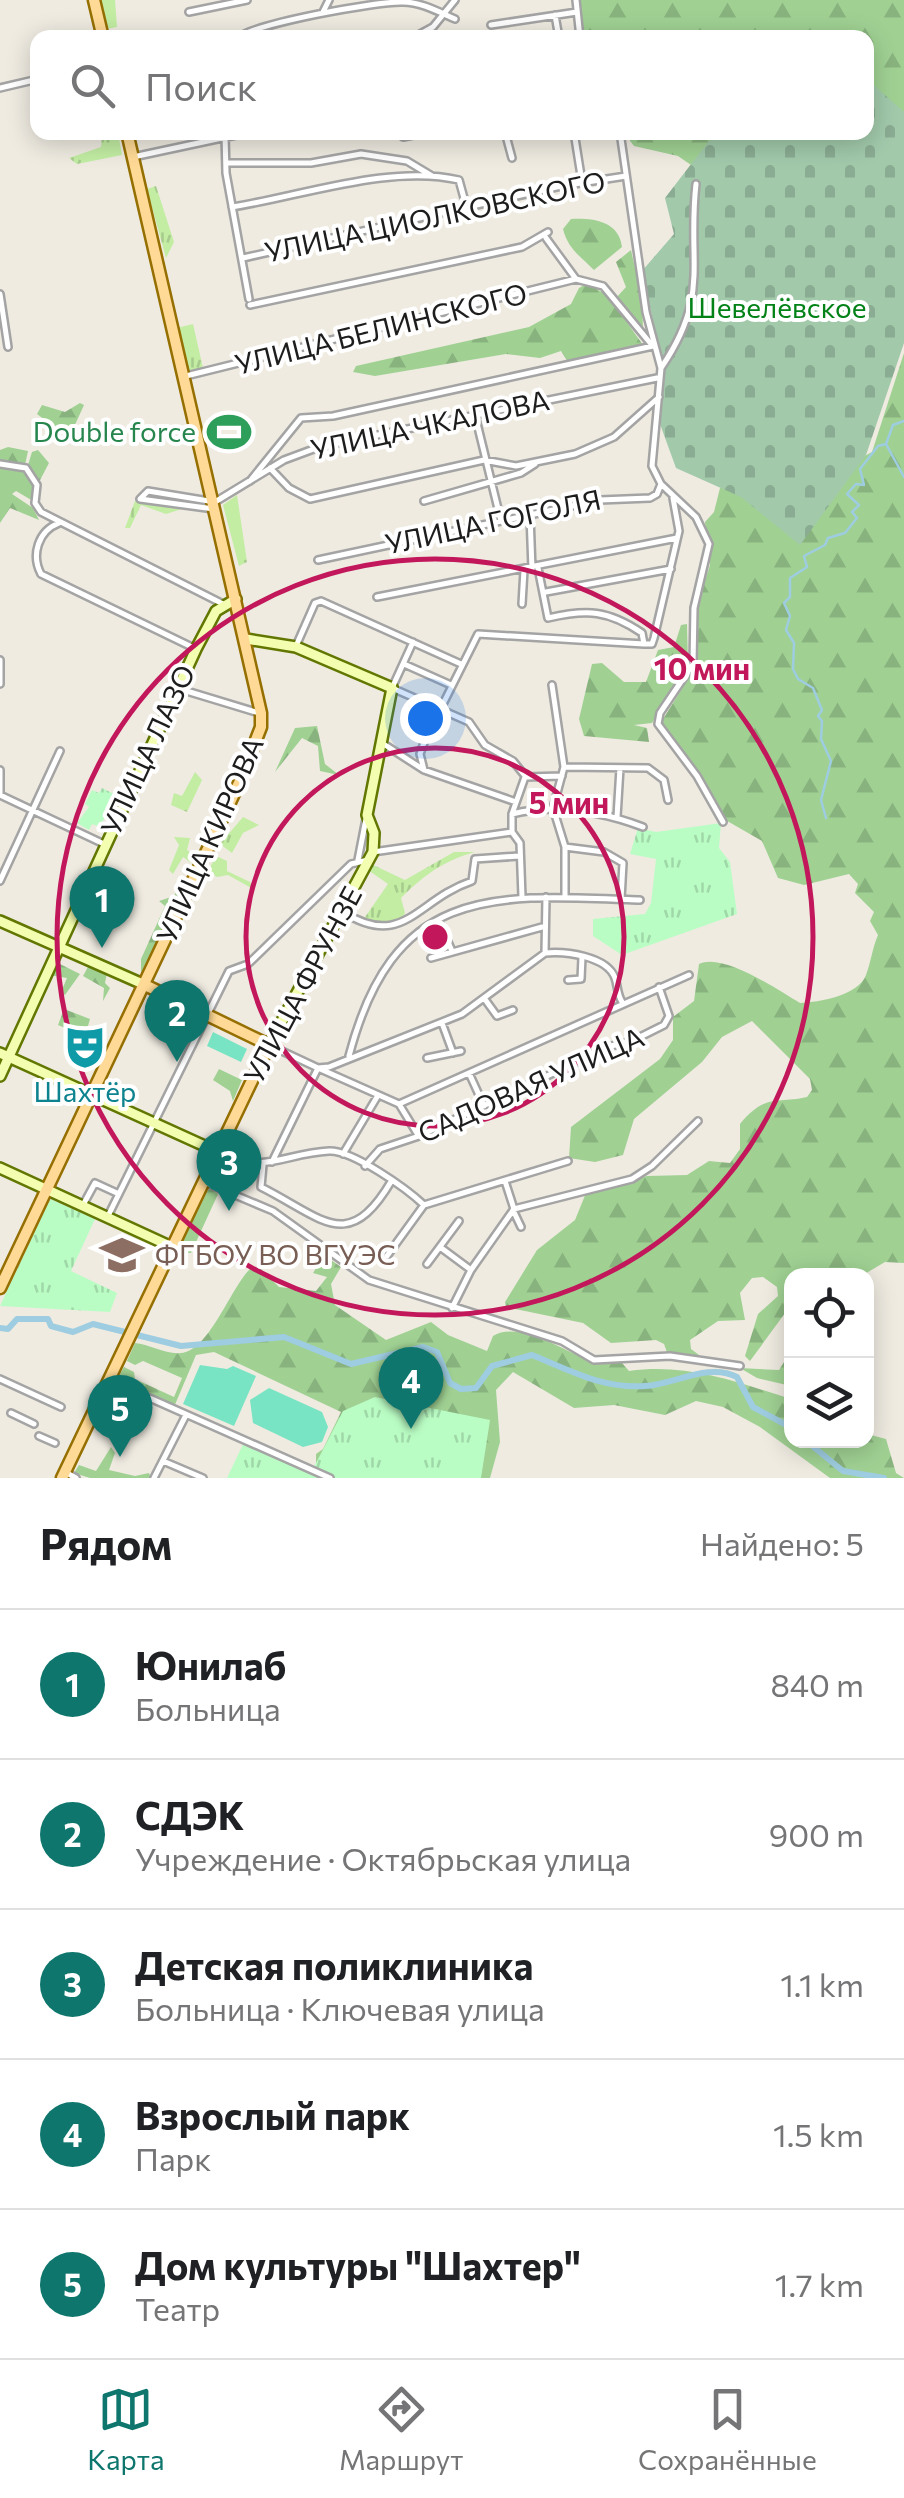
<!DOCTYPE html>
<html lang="ru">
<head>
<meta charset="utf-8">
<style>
	body { margin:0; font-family:Commissioner,sans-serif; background:#f2f2f2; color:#202124 }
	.controls { position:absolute; right:30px; bottom:30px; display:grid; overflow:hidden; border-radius:20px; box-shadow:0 5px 25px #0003 }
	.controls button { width:90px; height:90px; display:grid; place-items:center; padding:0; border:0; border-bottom:2px solid #e0e0e0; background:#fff; color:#202124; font:50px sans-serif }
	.you { position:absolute; left:425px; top:718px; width:35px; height:35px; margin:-25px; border:8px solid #fff; border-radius:50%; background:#1a73e8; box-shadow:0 0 0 15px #1a73e833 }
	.badge { display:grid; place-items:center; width:65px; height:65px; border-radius:50%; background:#0f766e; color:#fff; font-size:32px; font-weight:700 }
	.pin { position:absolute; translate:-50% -82px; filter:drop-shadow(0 2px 5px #0008) }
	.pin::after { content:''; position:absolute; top:52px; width:35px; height:30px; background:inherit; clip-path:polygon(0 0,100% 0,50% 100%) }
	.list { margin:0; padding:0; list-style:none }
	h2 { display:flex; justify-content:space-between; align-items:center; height:130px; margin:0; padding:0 40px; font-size:42px }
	h2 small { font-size:32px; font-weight:400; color:#757577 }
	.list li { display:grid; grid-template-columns:65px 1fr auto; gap:30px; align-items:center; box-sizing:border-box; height:150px; padding:0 40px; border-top:2px solid #e0e0e0 }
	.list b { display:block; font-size:38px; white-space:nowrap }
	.list p { margin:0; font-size:32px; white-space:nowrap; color:#757577 }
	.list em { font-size:32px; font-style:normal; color:#757577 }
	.icon { flex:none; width:55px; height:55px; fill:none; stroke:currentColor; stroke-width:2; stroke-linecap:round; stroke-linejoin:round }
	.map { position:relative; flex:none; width:904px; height:1478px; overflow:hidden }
	.search { position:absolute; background:#fff; box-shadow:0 5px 25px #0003; left:30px; right:30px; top:30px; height:110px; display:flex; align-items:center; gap:25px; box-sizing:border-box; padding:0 35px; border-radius:20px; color:#757577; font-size:38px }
	.sheet { height:880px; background:#fff }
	nav { display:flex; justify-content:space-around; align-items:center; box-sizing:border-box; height:140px; border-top:2px solid #e0e0e0; background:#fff; font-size:28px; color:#757577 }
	nav a { display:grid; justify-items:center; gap:5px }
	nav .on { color:#0f766e }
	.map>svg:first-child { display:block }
	.grass { fill:url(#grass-tufts) }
	.forest { fill:url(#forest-firs) }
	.cemetery { fill:url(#cemetery-stones) }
	.park { fill:url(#park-tufts) }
	.pitch { fill:#79e4c3 }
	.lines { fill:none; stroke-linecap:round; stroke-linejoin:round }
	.stream { stroke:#9ecce0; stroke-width:2.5 }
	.river { stroke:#9ecce0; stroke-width:6 }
	.street-casing { stroke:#a4a4a4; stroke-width:10 }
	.secondary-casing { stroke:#617700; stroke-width:14 }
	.primary-casing { stroke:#956f00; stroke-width:15 }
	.street { stroke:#fff; stroke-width:5 }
	.secondary { stroke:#f4feb0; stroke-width:9 }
	.primary { stroke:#ffda96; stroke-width:10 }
	.ring { fill:none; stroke:#c2185b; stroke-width:5 }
	.labels { text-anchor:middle; stroke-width:8; stroke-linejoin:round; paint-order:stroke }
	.street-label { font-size:28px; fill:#1d1d1d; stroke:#fff }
	.park-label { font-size:28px; fill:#038218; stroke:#fff }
	.leisure-label { font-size:28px; fill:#27864d; stroke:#fff; text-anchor:end }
	.culture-label { font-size:28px; fill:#0d838f; stroke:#fff }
	.education-label { font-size:28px; fill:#785e54; stroke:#fff; text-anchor:start }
	.centre { fill:#c2185b; stroke:#fff; stroke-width:5 }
	.ring-label { font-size:30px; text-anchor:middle; font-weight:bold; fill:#c2185b; stroke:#fff; stroke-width:8; stroke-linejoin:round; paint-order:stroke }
</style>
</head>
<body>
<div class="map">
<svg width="904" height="1478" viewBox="0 0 904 1478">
	<defs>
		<pattern id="grass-tufts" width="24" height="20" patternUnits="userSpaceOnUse" patternTransform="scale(2.5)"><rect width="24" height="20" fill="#c2eda3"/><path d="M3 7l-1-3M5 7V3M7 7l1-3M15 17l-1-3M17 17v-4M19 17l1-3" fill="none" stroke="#a6cb8c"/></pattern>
		<pattern id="forest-firs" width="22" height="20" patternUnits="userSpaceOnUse" patternTransform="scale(2.5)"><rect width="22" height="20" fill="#a0d193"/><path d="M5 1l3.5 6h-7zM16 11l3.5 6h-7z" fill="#89b37e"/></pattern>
		<pattern id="cemetery-stones" width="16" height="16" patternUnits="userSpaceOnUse" patternTransform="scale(2.5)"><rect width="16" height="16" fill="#a1c9aa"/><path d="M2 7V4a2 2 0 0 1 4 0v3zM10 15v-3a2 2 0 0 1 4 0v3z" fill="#8aac92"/></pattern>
		<pattern id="park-tufts" width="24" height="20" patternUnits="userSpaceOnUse" patternTransform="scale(2.5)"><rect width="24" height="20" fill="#bafdc4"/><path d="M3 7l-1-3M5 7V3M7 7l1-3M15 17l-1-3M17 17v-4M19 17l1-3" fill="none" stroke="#9fd8a8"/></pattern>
	</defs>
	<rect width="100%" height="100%" fill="#efebe1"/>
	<path class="grass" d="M98,0H115L117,27L106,29Z
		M102,132L118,133L122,155L77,164L69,158L101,147Z
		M156,186L174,242L166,258L147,189Z
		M193,324L203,368L188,372L177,328Z
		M237,495L247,562L239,566L223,505Z
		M135,501L185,508L166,514L141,505L130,528H125Z
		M195,772L202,780L187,812L171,805L174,793L182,796Z
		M243,817L259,825L243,833L232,853L220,844Z
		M174,837L190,838L187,850L197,857L193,864L183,857L173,874L169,870L179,845Z
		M454,852H475C443,861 424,875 401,898L405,913C395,930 379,924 363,920L388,884L368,870L371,864L405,880Z
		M216,856L227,861V871L250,882L253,889L228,875L217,877L208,871Z"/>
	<path class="forest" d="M580,0H904V312L678,156L634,146L624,133L866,132V38L583,37Z
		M571,219C593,218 619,221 622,247L594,270C580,256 568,249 563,229Z
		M631,250L642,300L643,329L616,298L626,287L616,262Z
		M588,283L609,297L643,345L568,362L561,351L540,358L506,354L375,376L353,372L356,366L529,327L571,304L579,288Z
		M904,353V1263L885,1262L863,1275L792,1276L791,1305L750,1361L745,1356L758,1314L778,1296L777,1287L763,1277L752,1278L740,1293L745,1320L718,1321L690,1340L691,1349L707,1361L668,1355L664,1344L656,1340L611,1343L583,1323L506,1307L505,1302L537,1250L575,1220L586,1193L647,1176L687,1175L709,1161L730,1163L740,1149V1124C766,1093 776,1104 807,1097L812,1090L810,1079L752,1021L722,1037L702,1062L634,1119L623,1155L595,1162L569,1158L571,1127L660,1059L673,1040V1017L694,1001L699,964C723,952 778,990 800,1003C819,1002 858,996 866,975C871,962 872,949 878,935L870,921L874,912L855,893L858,884L849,874L804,885L778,878L762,841L722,818L660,724L696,666V608L710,565L705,522L714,512L720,488L859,459L872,452Z
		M80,403L84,405L69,438L37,414L42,405L65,412Z
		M8,447L28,451L25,465L0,462V450Z
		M38,450L49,463L38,484L27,468L32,452Z
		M0,466L26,470L34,481L33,501L16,491L12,494L33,508L39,520L10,508L0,523Z
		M687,624L688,666L652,723L634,725L647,728L649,742L584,736L579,719L592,664L602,663L624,682H646L658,650L674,647L681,625Z
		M317,726L325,764L339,775L320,771L318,746L302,738L275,772L295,728Z
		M181,883L183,886L141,973V959L165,906L159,901L174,896Z
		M61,952L60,964L80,974L65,995L61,992L67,978L49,975Z
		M89,965L107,973L105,983L110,988L103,1001L104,988L83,976Z
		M64,1009L90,1019L88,1026L74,1032L58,1025Z
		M219,1069L242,1080L233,1101L230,1091L213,1080Z
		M209,1188L218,1194L191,1253H177Z
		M324,1255L341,1267L331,1284L335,1305L386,1340L431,1322L448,1335L487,1351L493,1336C518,1320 567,1352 590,1361C599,1365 613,1363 622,1363L629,1371C688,1363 736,1382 791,1399L792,1440H866L867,1434L886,1439L896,1473L904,1478H830L760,1427L723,1407L696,1401L665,1415L614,1405L574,1408L513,1372L496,1390L500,1442L490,1478H386L316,1463V1454L323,1449L341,1412L214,1352L196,1355L174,1407L116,1381L124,1367L134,1372L135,1379L174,1397L182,1378L143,1361L135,1365L127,1361L135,1343C149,1344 167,1355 181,1353C209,1351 230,1289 250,1269L260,1268L279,1287L316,1291L327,1277L313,1273Z
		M791,1351V1386L757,1378L740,1368L779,1370Z
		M111,1447L115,1453L109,1470L135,1476L149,1473L151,1478H90L74,1473L79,1465L96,1471Z"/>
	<path class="cemetery" d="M867,79L904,112V343L866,455L800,545L741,497L676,468L660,424L663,366L642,271L674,234L665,198L715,133L866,132Z"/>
	<path class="park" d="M102,788L116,795L100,827L92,824L89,830L77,823L89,807L85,804L92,790L99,793Z
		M721,823L719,848L730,862L737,914L622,955L593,936V919L645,914L651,903L656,859L630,854L638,828L656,832Z
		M50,1199L95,1219L71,1271L117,1293L110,1312L0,1306Z
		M375,1397L490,1420L481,1478H227L246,1438L314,1467L343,1411Z"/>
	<path class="pitch" d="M213,1032L247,1049L241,1062L207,1046Z
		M200,1365L227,1369L233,1366L256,1376L234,1426L183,1404Z
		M269,1388L322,1412L328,1427L322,1442L303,1447L253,1423L250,1400Z"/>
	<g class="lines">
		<path class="stream" d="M886,444L904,477
			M826,818L821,800L831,761L821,739L822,721L818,716L822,710L813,688L798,679L793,669L794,643L786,630L790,616L784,603L790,597V578L807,567L804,556L825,545L828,538L845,533L857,518L852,512L859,505L847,494L856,484L864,485L860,469L878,446L886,444L893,425L904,421"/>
		<path class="river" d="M0,1328L8,1329L17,1319H48L51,1326L73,1332L93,1324L181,1346L284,1337L351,1364L423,1347L437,1352L450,1383L461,1389L476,1388L492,1366L532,1355C569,1370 603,1389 645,1386C674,1385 708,1362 737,1377L753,1407L792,1428
			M805,1440L843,1471L884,1478"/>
		<g class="street-casing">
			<path id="street" d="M576,0L580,38
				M189,12L247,0
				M323,12L329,0
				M555,15L559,38
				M491,25L577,12
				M238,38C253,24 377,1 403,2C421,2 439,12 455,19
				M413,38L433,27L455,0
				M0,88L38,79
				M398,132L403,137L429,132
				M505,132L512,158
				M574,132L582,182
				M620,132L646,312L661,368L652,466L661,484L696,517L709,544L694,608L693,664L660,713L658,724L697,776L723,822
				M225,135L226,173L249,299
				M133,157L250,132
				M227,163H311L361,154L407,161L432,176
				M232,207C302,196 390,164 459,180L467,209
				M546,238L576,279
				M243,258L561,186L626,176
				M0,294L8,347
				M250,305L522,247L548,232
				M661,368C711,295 687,263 696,184
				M186,376L576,279L603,286L651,344
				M475,415L501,521
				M0,464L26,468L37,485L35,503L41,512L223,604
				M270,468L289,488L310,499L484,460L516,466L575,454L614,437L659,397
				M250,481L301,418L333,416L653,346
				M424,501L521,473L535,464
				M214,509L140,499L148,491L215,502L284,460L319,447L657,378
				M530,515L532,569
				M59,523C38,531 31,555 41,574L196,649
				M318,560L600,500L650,498L657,494L661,484
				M538,568L548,618C587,609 608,610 642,633L644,644
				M546,592L671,569
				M377,597L677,538
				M522,604L524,570
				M413,642L392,688L469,722L485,745L513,761L526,777L562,776
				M644,644H652L654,638L679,531L673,498
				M296,646L315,603L321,601L461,664
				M0,660V684
				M404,664L451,685
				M552,685L564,767L553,808
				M180,689L259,713
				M382,743L424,770L516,802
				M564,767L648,768L664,780L668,800
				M0,770V795
				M424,770L420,754L425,740L478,634L644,644
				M0,795L104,844
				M553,808L565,847V896
				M512,814C556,803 600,811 643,827
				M617,817L620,768
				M512,832L520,843L522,897
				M512,832V814L525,777
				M565,847L604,852L623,863L621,899
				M373,852L512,832
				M358,860L366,819
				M0,881L60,751
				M343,912C404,950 416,900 472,881L475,859L519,856
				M439,922L452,951
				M545,953L546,897
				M431,958L542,927
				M568,980L581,979L582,957
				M484,998L497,1016L513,1010
				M442,1023L453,1053
				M269,1045L318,1068L329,1067L462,1014L545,953C565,951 607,956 615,978C618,987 617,994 622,1002
				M349,1056C394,885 491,894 640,900
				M427,1058L461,1051
				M469,1073L484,1106
				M399,1104L418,1135
				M220,1153C265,1175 285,1153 329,1151C353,1150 407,1189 424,1205
				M343,1154L377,1097
				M272,1162L318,1068L399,1104L689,975
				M263,1165L261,1187C323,1218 348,1255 392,1180
				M365,1166L380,1149L419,1136L611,1046L632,1041L664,1025L669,1016L659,987
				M505,1181L514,1209
				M204,1182L273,1211L369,1280L562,1341L594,1360L670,1356L740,1366
				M83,1205L95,1183L119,1194
				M513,1210L521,1227
				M108,1216L229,971L248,964L351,864L368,860
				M440,1247L471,1270
				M387,1256L424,1205L568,1161
				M427,1264L459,1221
				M452,1308L471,1270L514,1209L632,1179L652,1166L698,1121
				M0,1379L61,1407
				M109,1380L330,1478
				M11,1413L34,1424
				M39,1436L55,1443
				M163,1461L203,1478
				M65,1472L76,1478
				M154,1478L186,1415"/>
		</g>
		<g class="secondary-casing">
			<path id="secondary" d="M246,639L296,647L392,688L367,815L374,833L373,852L269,1045
				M0,921L145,985
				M0,1053L218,1152
				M0,1076L196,649L216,611L236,599
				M0,1168L172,1247"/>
		</g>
		<g class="primary-casing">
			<path id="primary" d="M94,0L103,38
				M0,1288L240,781L261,727V713L127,132
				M62,1478L269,1045L145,985"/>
		</g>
		<use href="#street" class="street"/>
		<use href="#secondary" class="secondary"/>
		<use href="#primary" class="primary"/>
	</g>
	<g class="ring">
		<circle cx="435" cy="937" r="189"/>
		<circle cx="435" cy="937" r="378"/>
	</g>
	<defs>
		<g id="stadium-bare" transform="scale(3.45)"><path d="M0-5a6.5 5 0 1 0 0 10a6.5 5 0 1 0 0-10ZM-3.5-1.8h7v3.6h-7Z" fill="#2e9e5b" stroke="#fff" stroke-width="2.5" paint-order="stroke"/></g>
		<g id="theatre-bare" transform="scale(3.45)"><path d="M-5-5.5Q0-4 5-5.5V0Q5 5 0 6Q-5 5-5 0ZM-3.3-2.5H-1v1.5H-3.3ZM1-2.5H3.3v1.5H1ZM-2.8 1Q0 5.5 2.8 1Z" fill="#0f9aa8" stroke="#fff" stroke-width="2.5" paint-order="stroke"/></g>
		<g id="university-bare" transform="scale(3.45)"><path d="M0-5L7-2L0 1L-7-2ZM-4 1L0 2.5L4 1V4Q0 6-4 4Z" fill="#8d6e63" stroke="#fff" stroke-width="2.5" paint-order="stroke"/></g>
	</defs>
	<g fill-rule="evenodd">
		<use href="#stadium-bare" x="229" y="432"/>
		<use href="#theatre-bare" x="85" y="1047"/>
		<use href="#university-bare" x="122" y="1255"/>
	</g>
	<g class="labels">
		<g class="street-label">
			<text transform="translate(435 217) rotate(-12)" y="10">УЛИЦА ЦИОЛКОВСКОГО</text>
			<text transform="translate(381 329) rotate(-14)" y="10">УЛИЦА БЕЛИНСКОГО</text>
			<text transform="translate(430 425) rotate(-12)" y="10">УЛИЦА ЧКАЛОВА</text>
			<text transform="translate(493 522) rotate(-12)" y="10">УЛИЦА ГОГОЛЯ</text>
			<text transform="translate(148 750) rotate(-65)" y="10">УЛИЦА ЛАЗО</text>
			<text transform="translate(210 840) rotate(-66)" y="10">УЛИЦА КИРОВА</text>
			<text transform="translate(303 985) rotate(-62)" y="10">УЛИЦА ФРУНЗЕ</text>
			<text transform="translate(531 1085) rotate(-24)" y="10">САДОВАЯ УЛИЦА</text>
		</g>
		<g class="park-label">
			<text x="777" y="318">Шевелёвское</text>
		</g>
		<g class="leisure-label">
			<text x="196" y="442">Double force</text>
		</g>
		<g class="culture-label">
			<text x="85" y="1102">Шахтёр</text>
		</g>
		<g class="education-label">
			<text x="155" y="1265">ФГБОУ ВО ВГУЭС</text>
		</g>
	</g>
	<circle cx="435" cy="937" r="15" class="centre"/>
	<g class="ring-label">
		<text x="702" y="680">10 мин</text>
		<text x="569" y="814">5 мин</text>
	</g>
</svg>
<div class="controls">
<button><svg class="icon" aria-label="locate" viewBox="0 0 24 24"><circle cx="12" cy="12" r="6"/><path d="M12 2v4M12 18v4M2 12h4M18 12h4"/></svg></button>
<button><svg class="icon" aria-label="layers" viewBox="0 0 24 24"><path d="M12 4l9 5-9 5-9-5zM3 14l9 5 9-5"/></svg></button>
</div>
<div class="you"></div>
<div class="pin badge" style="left:102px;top:948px">1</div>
<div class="pin badge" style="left:177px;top:1062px">2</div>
<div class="pin badge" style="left:229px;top:1211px">3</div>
<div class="pin badge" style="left:411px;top:1429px">4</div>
<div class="pin badge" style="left:120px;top:1457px">5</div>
<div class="search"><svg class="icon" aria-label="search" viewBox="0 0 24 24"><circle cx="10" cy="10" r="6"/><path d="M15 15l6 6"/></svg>Поиск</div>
</div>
<section class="sheet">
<h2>Рядом<small>Найдено: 5</small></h2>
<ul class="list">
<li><span class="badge">1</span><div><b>Юнилаб</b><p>Больница</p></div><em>840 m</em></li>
<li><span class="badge">2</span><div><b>СДЭК</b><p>Учреждение · Октябрьская улица</p></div><em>900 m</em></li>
<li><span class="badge">3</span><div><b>Детская поликлиника</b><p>Больница · Ключевая улица</p></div><em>1.1 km</em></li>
<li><span class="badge">4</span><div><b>Взрослый парк</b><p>Парк</p></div><em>1.5 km</em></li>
<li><span class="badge">5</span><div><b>Дом культуры &quot;Шахтер&quot;</b><p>Театр</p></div><em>1.7 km</em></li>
</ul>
</section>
<nav>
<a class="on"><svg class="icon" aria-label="map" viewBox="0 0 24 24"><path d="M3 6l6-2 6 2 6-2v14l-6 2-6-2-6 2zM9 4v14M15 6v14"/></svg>Карта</a>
<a><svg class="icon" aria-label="directions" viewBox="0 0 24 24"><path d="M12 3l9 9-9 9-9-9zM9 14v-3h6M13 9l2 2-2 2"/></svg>Маршрут</a>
<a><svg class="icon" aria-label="saved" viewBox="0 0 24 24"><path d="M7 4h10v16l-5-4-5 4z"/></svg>Сохранённые</a>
</nav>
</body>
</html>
